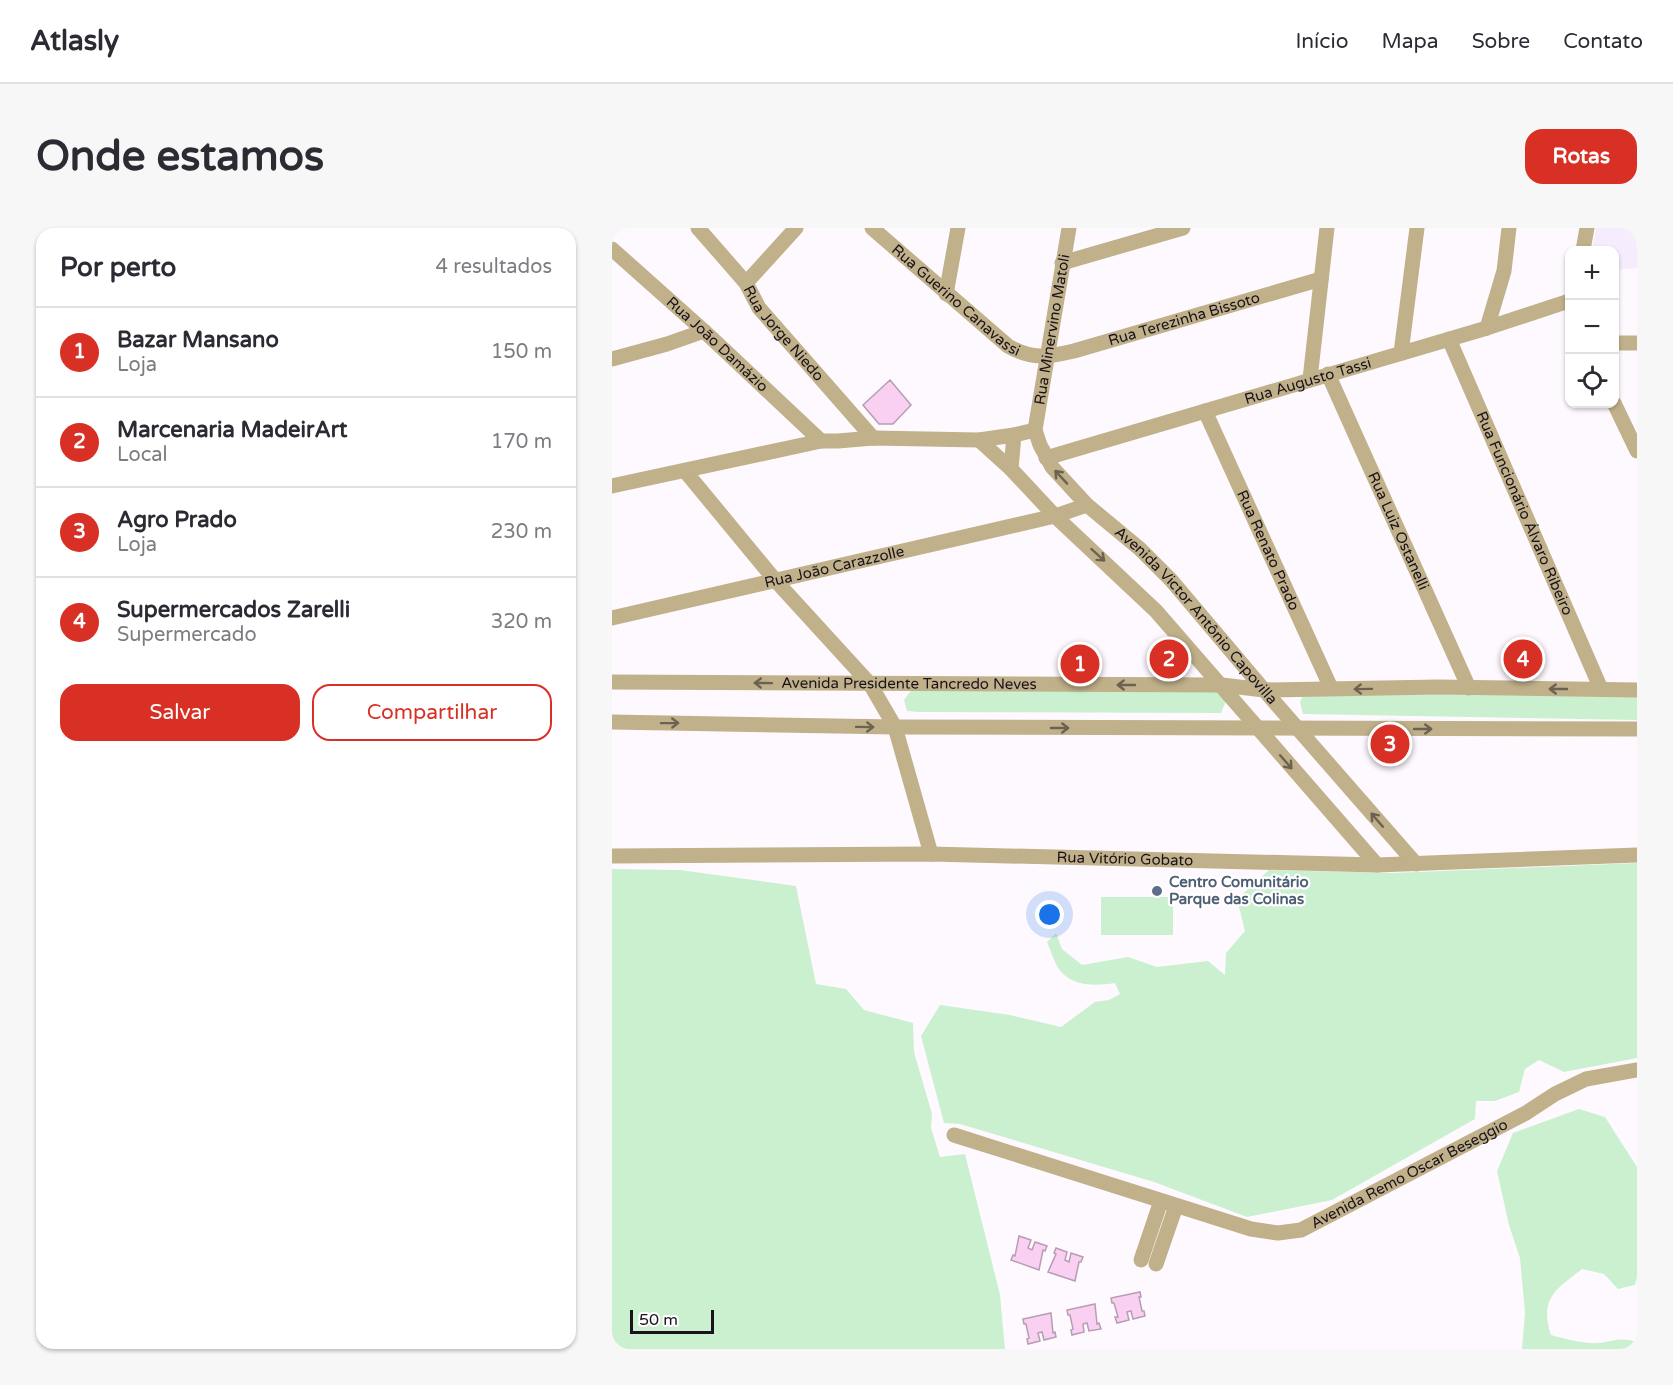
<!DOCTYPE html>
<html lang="pt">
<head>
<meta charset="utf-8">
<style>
	body { margin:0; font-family:"Varela Round",sans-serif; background:#f7f7f7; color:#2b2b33 }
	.controls { position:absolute; right:18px; top:18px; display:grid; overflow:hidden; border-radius:12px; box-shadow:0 2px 4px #0004 }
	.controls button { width:54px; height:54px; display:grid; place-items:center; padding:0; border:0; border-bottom:2px solid #e1e1e2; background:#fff; color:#2b2b33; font:30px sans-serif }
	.scale { position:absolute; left:18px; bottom:15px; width:84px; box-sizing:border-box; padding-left:6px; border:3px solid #1a121b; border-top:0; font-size:16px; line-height:21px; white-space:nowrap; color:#1a121b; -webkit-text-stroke:4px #fff; paint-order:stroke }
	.you { position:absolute; left:438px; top:687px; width:21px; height:21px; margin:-15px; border:4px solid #fff; border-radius:50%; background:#1a73e8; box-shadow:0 0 0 9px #1a73e833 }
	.badge { display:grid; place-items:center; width:39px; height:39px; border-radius:50%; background:#d93025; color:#fff; font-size:20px; font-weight:700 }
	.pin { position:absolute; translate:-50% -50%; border:3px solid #fff; box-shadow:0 2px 6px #0006 }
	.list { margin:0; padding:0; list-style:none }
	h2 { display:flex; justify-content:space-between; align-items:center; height:78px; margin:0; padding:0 24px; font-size:26px }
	h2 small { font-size:20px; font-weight:400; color:#7c7c81 }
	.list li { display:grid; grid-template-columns:39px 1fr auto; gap:18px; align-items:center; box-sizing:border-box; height:90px; padding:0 24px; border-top:2px solid #e1e1e2 }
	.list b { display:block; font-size:22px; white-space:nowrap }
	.list p { margin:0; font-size:20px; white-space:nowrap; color:#7c7c81 }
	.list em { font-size:20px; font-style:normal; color:#7c7c81 }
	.actions { display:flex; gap:12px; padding:18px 24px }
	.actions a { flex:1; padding:14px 0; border:2px solid #d93025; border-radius:18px; text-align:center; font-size:21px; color:#d93025 }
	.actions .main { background:#d93025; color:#fff }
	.icon { flex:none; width:33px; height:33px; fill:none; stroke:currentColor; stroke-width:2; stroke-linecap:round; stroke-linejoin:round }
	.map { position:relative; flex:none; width:1025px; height:1121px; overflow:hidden; border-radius:18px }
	header { display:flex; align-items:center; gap:36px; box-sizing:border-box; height:84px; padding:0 30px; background:#fff; border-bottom:2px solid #e1e1e2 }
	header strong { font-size:28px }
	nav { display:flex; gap:33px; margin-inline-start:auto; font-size:21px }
	.intro { display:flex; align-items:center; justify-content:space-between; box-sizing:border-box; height:144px; padding:0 36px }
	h1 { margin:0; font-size:42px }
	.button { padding:15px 27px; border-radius:18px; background:#d93025; color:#fff; font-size:21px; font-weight:700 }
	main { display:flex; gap:36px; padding:0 36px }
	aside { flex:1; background:#fff; border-radius:18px; box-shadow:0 2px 4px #0004 }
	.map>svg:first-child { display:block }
	.education { fill:#f5edfe }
	.green { fill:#caf0d0 }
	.building { fill:#f9d0f2; stroke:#b79db2; stroke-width:1.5 }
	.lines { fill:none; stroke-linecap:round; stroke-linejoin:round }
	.minor { stroke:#c0b18a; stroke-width:15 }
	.oneway { stroke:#6d6252 }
	.service-dot { fill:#5c6f8a; stroke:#fff; stroke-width:2 }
	.labels { text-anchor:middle; stroke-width:4.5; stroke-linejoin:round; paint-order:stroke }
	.street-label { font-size:15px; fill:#1a121b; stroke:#fff }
	.service-label { font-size:15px; font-weight:bold; fill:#4e5e75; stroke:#fff; text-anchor:start }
</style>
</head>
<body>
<header>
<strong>Atlasly</strong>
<nav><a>Início</a><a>Mapa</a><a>Sobre</a><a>Contato</a></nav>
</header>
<div class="intro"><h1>Onde estamos</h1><a class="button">Rotas</a></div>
<main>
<aside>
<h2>Por perto<small>4 resultados</small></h2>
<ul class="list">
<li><span class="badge">1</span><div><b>Bazar Mansano</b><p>Loja</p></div><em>150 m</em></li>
<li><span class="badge">2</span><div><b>Marcenaria MadeirArt</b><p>Local</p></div><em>170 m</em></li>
<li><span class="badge">3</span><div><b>Agro Prado</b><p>Loja</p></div><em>230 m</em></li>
<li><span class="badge">4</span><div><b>Supermercados Zarelli</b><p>Supermercado</p></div><em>320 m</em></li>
</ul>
<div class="actions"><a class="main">Salvar</a><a>Compartilhar</a></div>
</aside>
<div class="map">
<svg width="1025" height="1121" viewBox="0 0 1025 1121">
	<rect width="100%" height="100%" fill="#fef9fe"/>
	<path class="education" d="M984,0H1025V40L1003,42L1002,22H980Z"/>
	<path class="green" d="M300,461L555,464L603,462L614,473L609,485L306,484L295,483L292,472Z
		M692,466L1025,467V492L691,486L688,474Z
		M1025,635V830L952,844L927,832L913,841L907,864L883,873H864L863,891L720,972L635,989L542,954L348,896L332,895L309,808L328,777L398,787L449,799L483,774L497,772L508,766L503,755C483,758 459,759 446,740C442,733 439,723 435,714L444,705L450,721L470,737L516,729L545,739L596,733L613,747L614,725L633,703L625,671L657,642L781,645Z
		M0,641L68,642L184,658L204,756L234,761L252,782L301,795L302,824L320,886L319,900L328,929L353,926L388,1067L393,1121H0Z
		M489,669H561V707H489Z
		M967,881L993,889L1025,939V1049L1023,1057L1006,1061L992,1046L970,1041C944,1061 927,1071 939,1107C955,1111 971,1116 987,1115C1004,1113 1007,1109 1025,1114V1121H910L913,1085L908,1030L897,997L885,943L901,905Z"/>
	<path class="building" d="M278,152L299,177L281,196H267L251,177Z
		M908,415L912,424L920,421L927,438L905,447L893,421Z
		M546,419L565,421L569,425L568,437L561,440L545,438Z
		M770,507H787L784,525L770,526Z
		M407,1008L419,1012L416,1020L420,1022L423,1014L435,1018L433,1023L431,1022L427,1042L399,1032L401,1027L403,1028Z
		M444,1020L455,1024L453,1032L457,1034L459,1025L471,1029L469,1034H467L463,1053L436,1044L444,1026L442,1025Z
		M528,1064L529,1069H527L530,1083H532L533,1088L521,1091L519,1083L515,1084L517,1092L505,1095L503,1089H506L502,1075H500L499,1070Z
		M483,1076L485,1096L487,1095L489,1101L477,1103L475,1095L471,1096L472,1104L460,1107L459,1102L461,1101L458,1087H456L455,1082Z
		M439,1085L441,1105L443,1104L444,1109L432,1112L430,1104L426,1105L428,1113L416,1116L415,1111L417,1110L414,1096H412L411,1091Z"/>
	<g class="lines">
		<g class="minor">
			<path id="s1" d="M86,0L134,55L147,80L261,210"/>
			<path id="s2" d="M260,0L396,118C420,132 436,129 462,123L709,51"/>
			<path id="s3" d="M0,21L92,103L209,213"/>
			<path d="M971,22L975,0"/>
			<path d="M450,35L571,0"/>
			<path d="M134,55L184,0"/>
			<path d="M334,66L346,0"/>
			<path d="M875,100L892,43L897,0"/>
			<path id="s4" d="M837,111L989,461"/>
			<path d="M1002,115H1025"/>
			<path d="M789,125L805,0"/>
			<path d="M0,131L55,116L92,103"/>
			<path id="s5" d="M716,146L857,460"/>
			<path d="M698,151L715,0"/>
			<path d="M1002,175L1025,223"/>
			<path id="s6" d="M593,183L719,460"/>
			<path id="s7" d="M423,202L457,0"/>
			<path d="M367,212L399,241L443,288L544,383L765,637"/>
			<path id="s8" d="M434,230L875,100L957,73"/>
			<path id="s9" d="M399,241L402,207L423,202L428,217L440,239L475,277L528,321L559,352L652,462L804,636"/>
			<path d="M73,243L163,352L258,456L283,499L319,626"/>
			<path d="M0,258L209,213H226L261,210L367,212L402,207"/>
			<path id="s10" d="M0,390L443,288L475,277"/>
			<path id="s11" d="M0,454L610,457L652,462L826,459L1025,462"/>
			<path d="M0,494L283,499L1025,501"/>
			<path id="s12" d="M0,628L319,626L765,637L1025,627"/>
			<path id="s13" d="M342,907L639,1001L666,1005L689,1002L914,885L943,866L974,851L1025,842"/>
			<path d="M529,1032L549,973"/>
			<path d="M544,1036L564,978"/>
		</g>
	</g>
	<defs><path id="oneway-shaft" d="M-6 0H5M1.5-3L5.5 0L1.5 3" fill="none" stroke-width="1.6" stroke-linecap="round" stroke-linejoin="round" transform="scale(1.5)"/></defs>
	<g class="oneway">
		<use href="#oneway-shaft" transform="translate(449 249) rotate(-133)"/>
		<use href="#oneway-shaft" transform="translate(486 327) rotate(42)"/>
		<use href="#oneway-shaft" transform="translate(151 455) rotate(-179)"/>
		<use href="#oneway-shaft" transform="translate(514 457) rotate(-180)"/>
		<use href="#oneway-shaft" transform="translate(751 461) rotate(179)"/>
		<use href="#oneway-shaft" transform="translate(946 461) rotate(-180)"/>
		<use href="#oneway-shaft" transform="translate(58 495) rotate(-1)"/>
		<use href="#oneway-shaft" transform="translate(253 499) rotate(1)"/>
		<use href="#oneway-shaft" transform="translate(448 500)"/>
		<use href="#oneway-shaft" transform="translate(811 501)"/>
		<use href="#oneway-shaft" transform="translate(674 534) rotate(49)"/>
		<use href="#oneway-shaft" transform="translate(765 592) rotate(-131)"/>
	</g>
	<circle class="service-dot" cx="545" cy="663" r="6"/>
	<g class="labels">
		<g class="street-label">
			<text dy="5" stroke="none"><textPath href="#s2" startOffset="111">Rua Guerino Canavassi</textPath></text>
			<text dy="5" stroke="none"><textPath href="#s2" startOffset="363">Rua Terezinha Bissoto</textPath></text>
			<text dy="5" stroke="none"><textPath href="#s7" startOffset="102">Rua Minervino Matoli</textPath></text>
			<text dy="5" stroke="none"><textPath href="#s1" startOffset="136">Rua Jorge Niedo</textPath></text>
			<text dy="5" stroke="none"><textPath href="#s3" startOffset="142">Rua João Damázio</textPath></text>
			<text dy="5" stroke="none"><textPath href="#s8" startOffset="273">Rua Augusto Tassi</textPath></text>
			<text dy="5" stroke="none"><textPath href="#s4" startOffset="190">Rua Funcionário Álvaro Ribeiro</textPath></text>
			<text dy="5" stroke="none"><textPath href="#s5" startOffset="172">Rua Luiz Ostanelli</textPath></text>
			<text dy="5" stroke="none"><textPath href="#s6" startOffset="153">Rua Renato Prado</textPath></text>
			<text dy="5" stroke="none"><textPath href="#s10" startOffset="228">Rua João Carazzolle</textPath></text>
			<text dy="5" stroke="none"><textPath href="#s9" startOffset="304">Avenida Victor Antônio Capovilla</textPath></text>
			<text dy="5" stroke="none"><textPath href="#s11" startOffset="297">Avenida Presidente Tancredo Neves</textPath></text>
			<text dy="5" stroke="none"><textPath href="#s12" startOffset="513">Rua Vitório Gobato</textPath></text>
			<text dy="5" stroke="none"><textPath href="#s13" startOffset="484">Avenida Remo Oscar Beseggio</textPath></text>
		</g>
		<g class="service-label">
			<text x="557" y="659">Centro Comunitário<tspan x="557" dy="17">Parque das Colinas</tspan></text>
		</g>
	</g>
</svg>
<div class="controls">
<button>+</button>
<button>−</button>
<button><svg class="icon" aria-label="locate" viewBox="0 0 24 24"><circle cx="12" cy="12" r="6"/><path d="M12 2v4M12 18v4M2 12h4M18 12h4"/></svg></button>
</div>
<div class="scale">50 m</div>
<div class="you"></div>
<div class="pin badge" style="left:468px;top:436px">1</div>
<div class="pin badge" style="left:557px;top:431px">2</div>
<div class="pin badge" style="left:778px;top:516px">3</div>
<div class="pin badge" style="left:911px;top:431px">4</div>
</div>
</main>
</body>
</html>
